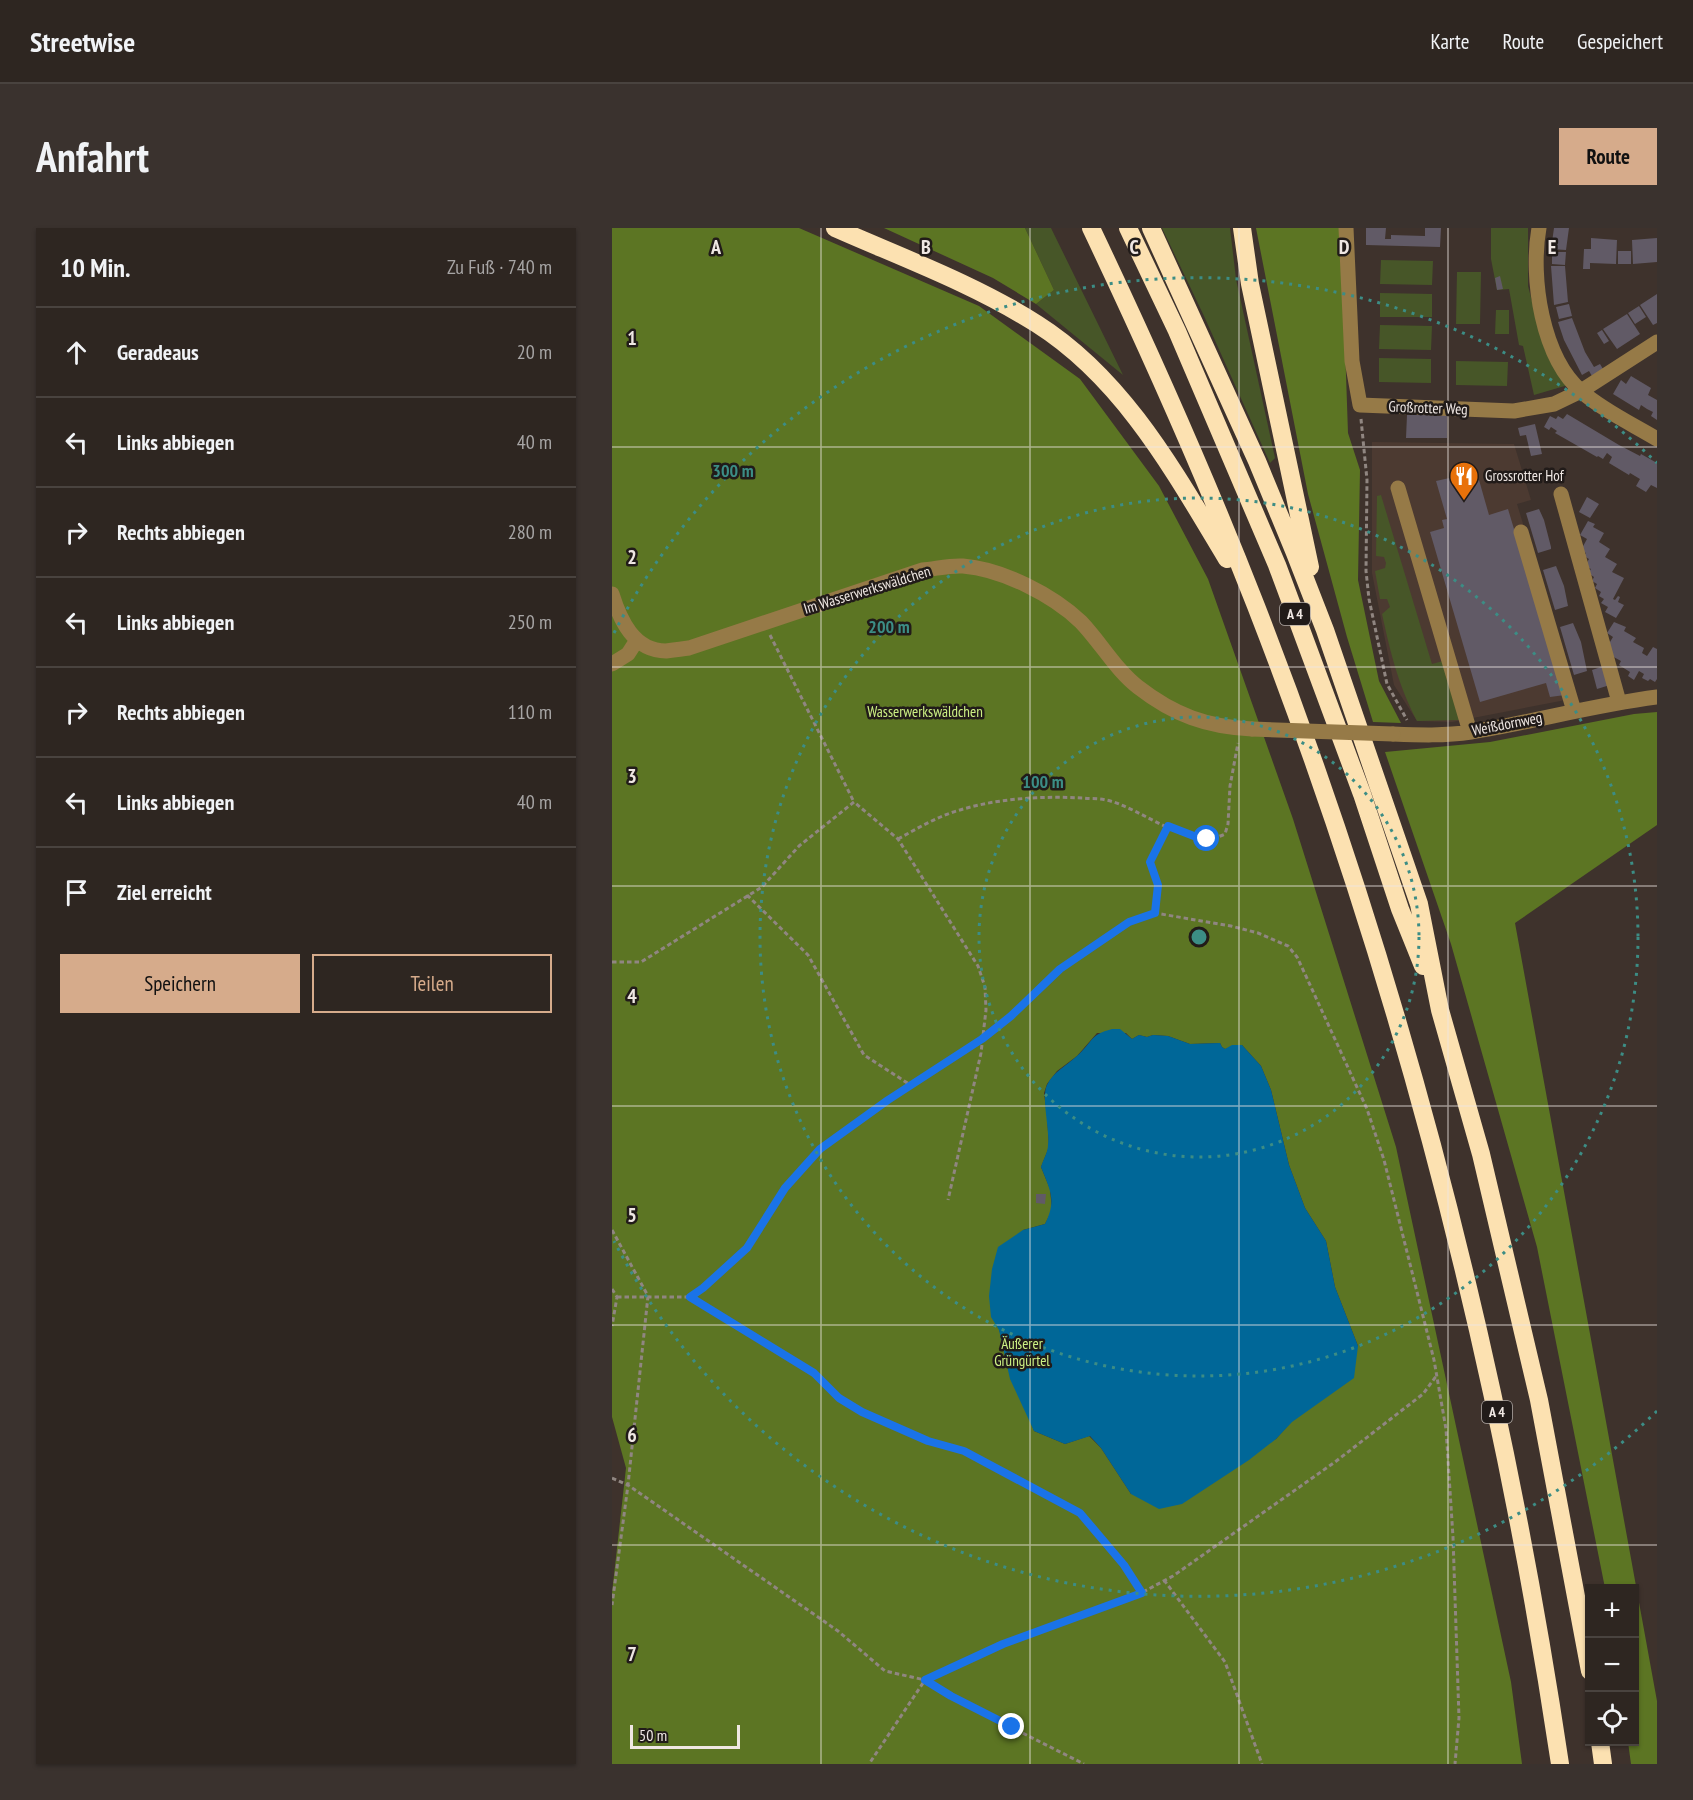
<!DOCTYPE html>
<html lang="de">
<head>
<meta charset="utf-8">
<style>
	body { margin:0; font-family:"PT Sans Narrow",sans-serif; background:#3a322e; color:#f1f3f6 }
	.controls { position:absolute; right:18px; bottom:18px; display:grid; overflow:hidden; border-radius:0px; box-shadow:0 2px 4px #0004 }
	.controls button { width:54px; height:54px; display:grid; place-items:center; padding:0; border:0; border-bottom:2px solid #49433f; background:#2e2621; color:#f1f3f6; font:30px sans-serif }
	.scale { position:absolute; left:18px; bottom:15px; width:110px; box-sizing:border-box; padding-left:6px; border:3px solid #efe7e3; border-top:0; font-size:16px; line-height:21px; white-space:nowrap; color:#efe7e3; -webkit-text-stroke:4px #211b19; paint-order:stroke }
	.stop { position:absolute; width:18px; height:18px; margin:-14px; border:4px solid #1a73e8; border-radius:50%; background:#fff }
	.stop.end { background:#1a73e8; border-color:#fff; box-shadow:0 2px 6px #0008 }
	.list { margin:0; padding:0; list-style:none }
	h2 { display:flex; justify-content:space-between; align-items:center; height:78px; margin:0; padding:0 24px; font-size:26px }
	h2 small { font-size:20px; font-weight:400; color:#a7a5a5 }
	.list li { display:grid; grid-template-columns:39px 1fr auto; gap:18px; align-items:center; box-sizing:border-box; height:90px; padding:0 24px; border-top:2px solid #49433f }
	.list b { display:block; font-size:22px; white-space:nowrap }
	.list em { font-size:20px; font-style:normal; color:#a7a5a5 }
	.actions { display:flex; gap:12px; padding:18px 24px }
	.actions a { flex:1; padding:14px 0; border:2px solid #d6ab8b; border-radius:0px; text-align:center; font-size:21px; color:#d6ab8b }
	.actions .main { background:#d6ab8b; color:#111 }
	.icon { flex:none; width:33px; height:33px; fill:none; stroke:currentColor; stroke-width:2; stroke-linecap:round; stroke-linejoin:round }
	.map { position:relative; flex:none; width:1045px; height:1536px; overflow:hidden; border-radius:0px }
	header { display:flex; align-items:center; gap:36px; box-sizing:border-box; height:84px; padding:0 30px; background:#2e2621; border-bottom:2px solid #49433f }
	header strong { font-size:28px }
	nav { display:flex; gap:33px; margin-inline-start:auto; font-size:21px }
	.intro { display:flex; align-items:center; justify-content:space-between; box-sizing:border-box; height:144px; padding:0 36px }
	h1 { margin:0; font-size:42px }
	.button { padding:15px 27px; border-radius:0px; background:#d6ab8b; color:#111; font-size:21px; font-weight:700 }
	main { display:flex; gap:36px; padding:0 36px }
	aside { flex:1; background:#2e2621; border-radius:0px; box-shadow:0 2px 4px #0004 }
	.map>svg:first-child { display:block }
	.built { fill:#4c3a31 }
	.green { fill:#475628 }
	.forest { fill:#5c7523; fill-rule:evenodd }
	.water { fill:#006798 }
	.building { fill:#615a66 }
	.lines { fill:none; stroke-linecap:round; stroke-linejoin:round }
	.path { stroke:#908681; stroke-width:3; stroke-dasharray:4.5 3; stroke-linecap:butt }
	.minor { stroke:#967a47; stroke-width:15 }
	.highway { stroke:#fce1b1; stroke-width:18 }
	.minor-bridge { stroke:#967a47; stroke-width:15 }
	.route { stroke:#1a73e8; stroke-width:8 }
	.grid { fill:none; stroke:#efe7e3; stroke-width:1.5; stroke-opacity:0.55 }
	.ring { fill:none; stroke:#3c8d85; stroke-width:3; stroke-dasharray:3 6 }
	.labels { text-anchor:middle; stroke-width:5; stroke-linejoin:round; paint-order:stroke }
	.shield { fill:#211b19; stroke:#b1aaa6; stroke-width:1.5 }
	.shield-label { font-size:14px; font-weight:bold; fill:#efe7e3 }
	.street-label { font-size:15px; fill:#efe7e3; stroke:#211b19 }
	.poi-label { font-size:15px; fill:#efe7e3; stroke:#211b19; text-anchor:start }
	.park-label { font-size:15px; fill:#ccf084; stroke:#211b19 }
	.grid-label { font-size:20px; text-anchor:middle; font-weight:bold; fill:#efe7e3; stroke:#211b19; stroke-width:5; stroke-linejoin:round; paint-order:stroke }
	.centre { fill:#3c8d85; stroke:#211b19; stroke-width:3 }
	.ring-label { font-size:18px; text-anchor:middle; font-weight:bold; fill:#3c8d85; stroke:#211b19; stroke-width:5; stroke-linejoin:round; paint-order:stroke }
</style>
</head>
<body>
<header>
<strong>Streetwise</strong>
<nav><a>Karte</a><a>Route</a><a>Gespeichert</a></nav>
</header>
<div class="intro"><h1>Anfahrt</h1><a class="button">Route</a></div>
<main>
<aside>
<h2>10 Min.<small>Zu Fuß · 740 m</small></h2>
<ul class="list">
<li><svg class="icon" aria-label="ahead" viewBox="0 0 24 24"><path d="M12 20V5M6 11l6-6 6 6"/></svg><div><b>Geradeaus</b></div><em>20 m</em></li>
<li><svg class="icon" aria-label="left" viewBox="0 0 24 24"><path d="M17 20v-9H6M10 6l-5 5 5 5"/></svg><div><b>Links abbiegen</b></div><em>40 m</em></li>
<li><svg class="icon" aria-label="right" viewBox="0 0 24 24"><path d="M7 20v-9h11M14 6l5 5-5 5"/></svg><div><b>Rechts abbiegen</b></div><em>280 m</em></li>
<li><svg class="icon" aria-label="left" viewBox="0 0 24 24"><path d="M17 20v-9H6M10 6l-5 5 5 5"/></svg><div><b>Links abbiegen</b></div><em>250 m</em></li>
<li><svg class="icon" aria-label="right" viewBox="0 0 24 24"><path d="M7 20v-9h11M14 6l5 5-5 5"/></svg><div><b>Rechts abbiegen</b></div><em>110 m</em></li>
<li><svg class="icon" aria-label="left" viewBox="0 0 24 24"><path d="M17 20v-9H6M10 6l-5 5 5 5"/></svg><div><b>Links abbiegen</b></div><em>40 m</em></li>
<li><svg class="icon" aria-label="arrive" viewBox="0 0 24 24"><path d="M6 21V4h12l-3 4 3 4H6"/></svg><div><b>Ziel erreicht</b></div></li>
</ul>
<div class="actions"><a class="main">Speichern</a><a>Teilen</a></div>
</aside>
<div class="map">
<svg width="1045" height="1536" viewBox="0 0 1045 1536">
	<rect width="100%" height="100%" fill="#3e322c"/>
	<path class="built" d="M760,214L902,216L919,272L905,276L964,470L840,494L805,493L782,457L760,345Z"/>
	<path class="green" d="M413,0H439L511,147L424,76L442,62Z
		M550,0H618L624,51L663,230L658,235L592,88Z
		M879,0H916V58L933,122L956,157L922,167L911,118L907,117L897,61L885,62L879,31Z
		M769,32L821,33L820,57L768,56Z
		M845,44H869L868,96H844Z
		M768,65L820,66V89H768Z
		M884,82H897V106H883Z
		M768,97L820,98L819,122L767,121Z
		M767,130L819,131V155L767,154Z
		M844,133L896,134L895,158L844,157Z
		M769,267L820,436L831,433L848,492L805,493C786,456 779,427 770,386L778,379L775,371H768L763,343L773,340L774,335L772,329L764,328L765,268Z"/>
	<path class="forest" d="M0,0H187L367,78L468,151L547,258L596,351L681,591L784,919L899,1454L910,1536H0V1365L14,1240L0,1189ZM485,805H514L520,811L527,807L535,809L541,807L556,808L578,816L608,815L610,819L613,821L630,817L649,838L659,862L677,937L693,980L714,1013L723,1059L746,1118L664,1211L519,1266L489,1220L477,1208L453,1216L422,1203L387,1102L411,1002L433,996L440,982L438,961L429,939L437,919L435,888L432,865L435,856L445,843L465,828Z
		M272,0H413L442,62L424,76L381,50Z
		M644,0H729L736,205L748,242L746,352L767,453L789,495L761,494L735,409L696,266Z
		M1045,484V597L903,695L1045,1473V1536H1019L1016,1514H1023V1360H993L925,1019L839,716L773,524L878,514L1022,486Z"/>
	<path class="water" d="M500,801H508L520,811L527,807L535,809L541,807L556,808L578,816L608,815L610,819L613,821L620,817H630L649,838L659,862L677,937L693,980L714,1013L723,1059L746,1118L742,1150L680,1194L664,1211L637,1232L570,1276L547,1281L519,1266L489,1220L478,1208L453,1216L422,1203L398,1151L387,1102L379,1089L377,1068L380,1041L386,1019L411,1002L433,996C445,972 438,962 429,939C431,932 436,924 436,917C438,901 429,869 435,857C441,844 454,838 465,828C481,814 477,807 500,801Z"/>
	<path class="building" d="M754,0H774L773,11H779V7L813,8V0H829L828,19L754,17Z
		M942,0H957L954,22L939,21Z
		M979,10L1005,12L1004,36L978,35V41H971L972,21H979Z
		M1045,10V34L1021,36L1020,12Z
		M1006,23H1019V36H1006Z
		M940,24H954L953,37L940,36Z
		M939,38H953L956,74L942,77Z
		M888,48L891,61L885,62L883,50Z
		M1045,66V95L1041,97L1028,77Z
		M957,76L960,88L947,91L944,79Z
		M1027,78L1034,89L1023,96L1016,85Z
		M1015,86L1028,106L1005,121L991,101Z
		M960,90L973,124L982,139L988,136L991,141L980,148L977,143L970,147L952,112L946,94Z
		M990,102L997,113L992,116L985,105Z
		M1019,148L1039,160L1036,167L1045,172V192L1039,188L1041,184L1035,181L1029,177L1027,182L1001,166L1009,152L1014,156Z
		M955,186L1007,217L1028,228L1029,226L1045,235V260L1039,257L1034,264L1024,258L1028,251L1018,245L1017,247L997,235L1000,229L995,225L991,231L986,228L985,229L943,205L945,203L939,199L937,202L932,199L938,188L944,191L946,188L951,191Z
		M795,187H835V210H794Z
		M923,196L930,226L919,228L914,207L908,208L906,200Z
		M842,249L844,259L867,252L877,287L896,281L947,451L953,467L938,469L934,455L868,474L818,304L832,300L830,292L835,291L824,253Z
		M975,269L987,276L978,290L967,284Z
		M927,281L932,292L939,319V321L926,325L914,285Z
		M976,293L983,296L981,299L992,305L987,314L998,321L993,329L1005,336L1000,344L1012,350L1001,371L1003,372L1006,368L1008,369L1006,374L1012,377L1004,390L993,384L996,379L989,375L992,371L987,368L989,364L983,360L985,356L980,353L982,349L976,345L979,341L973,338L977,331L972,328L974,325L969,322L975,311L968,307Z
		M944,338L952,358L956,378L943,382L931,342Z
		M1002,394L1014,399L1012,403L1024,410L1021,414L1032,420L1030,425L1035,428L1041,419L1045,421V451L1043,454L1038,451L1036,453L1030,450L1032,446L1027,443L1022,452L1016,448L1018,444L1007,437L1009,433L998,427L995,419L1001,409L995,405Z
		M961,395L969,414L975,443L962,447L948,399Z
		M992,438L998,457L985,461L980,442Z
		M424,966H434L433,976L424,975Z"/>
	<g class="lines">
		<path class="path" d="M749,191L755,252L754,343L757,371L775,456L795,492
			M158,407L242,574
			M286,611C306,600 326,588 348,582C387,570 430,568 471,570C478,571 486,570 494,572C529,579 577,624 613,606L616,596L618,558L626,515
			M135,667L196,727L252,827L300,858
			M543,685L546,657L538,634L556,598
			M0,734H29L150,659L187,618L242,574L286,611L366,738L373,759L374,782L369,825L336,972
			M0,1002L36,1068L16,1257L0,1377
			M0,1061L5,1069L0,1098
			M5,1069H78L91,1060L135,1020L173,960L208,921L276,872L370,811L399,788L448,741L517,694L543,685L619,698L646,705L676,718L685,729L693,746L755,881L772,932L822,1132L834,1201L841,1309L847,1490L843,1536
			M78,1069L202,1145L227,1170L250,1184L317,1213L352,1223L468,1285L512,1337L530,1365L391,1416L313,1452L257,1536
			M0,1250L16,1257L226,1403L273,1443L313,1452L339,1469L472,1536
			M552,1352L613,1434L650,1536
			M531,1364L561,1348L723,1234L811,1166L825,1147"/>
		<path class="minor" d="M734,0L740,133L748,177L902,183L942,176L969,163L1045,114
			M927,0C918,50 930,130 970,164C992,183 1020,196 1045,211
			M786,260L858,504
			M949,266L1007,474
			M909,304L962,483
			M0,366C8,392 22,423 54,423C62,422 70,421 77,420L310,342C323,341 338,337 351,338C390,341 441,367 469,394C489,415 504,442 526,459C562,487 595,499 640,501
			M0,436L16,426L25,412
			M781,506C807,507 833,508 859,504C921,494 982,477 1045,469"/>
		<path class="highway" d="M223,0C291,30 362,56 425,96C512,151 563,245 615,331
			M479,0C538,124 594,250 644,378C789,751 889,1141 948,1536
			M516,0L565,103L665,337L750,566L788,681L811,738
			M539,0L645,233L683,325L713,402L807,676L828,782L869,926L927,1172L978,1443
			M630,0L638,56L698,339
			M988,1514L991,1536"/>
		<path class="minor-bridge" d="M640,501L781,506"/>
	</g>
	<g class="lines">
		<path class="route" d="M400,1499L339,1468L313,1452L391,1416L530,1365L512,1337L468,1285L352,1223L316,1213L250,1184L227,1170L202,1145L78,1069L91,1060L135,1020L173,960L208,921L276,872L370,811L399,788L448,741L517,694L543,685L546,657L538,634L556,598L587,610L595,611"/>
	</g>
	<path class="grid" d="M209,0V1536M418,0V1536M627,0V1536M836,0V1536M0,219H1045M0,439H1045M0,658H1045M0,878H1045M0,1097H1045M0,1317H1045"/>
	<g class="ring">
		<circle cx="587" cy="709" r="220"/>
		<circle cx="587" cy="709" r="439"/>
		<path d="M1045 1183A659 659 0 0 1 2 1013M2 405A659 659 0 0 1 1045 235"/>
	</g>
	<defs>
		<g id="restaurant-pin" transform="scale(1.5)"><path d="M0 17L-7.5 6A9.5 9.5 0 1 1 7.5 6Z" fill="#e8710a" stroke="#211b19"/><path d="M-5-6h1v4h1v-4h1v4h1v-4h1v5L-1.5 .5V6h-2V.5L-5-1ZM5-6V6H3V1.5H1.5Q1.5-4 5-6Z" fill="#fff"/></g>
	</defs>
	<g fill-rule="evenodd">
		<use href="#restaurant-pin" x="852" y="248"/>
	</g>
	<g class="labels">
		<g class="shield">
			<rect x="668" y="375" width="30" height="22" rx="4.5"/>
			<rect x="870" y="1173" width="30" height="22" rx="4.5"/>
		</g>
		<g class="shield-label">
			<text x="683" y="391">A 4</text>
			<text x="885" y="1189">A 4</text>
		</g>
		<g class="street-label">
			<text transform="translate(816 180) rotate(2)" y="5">Großrotter Weg</text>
			<text transform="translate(255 362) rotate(-17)" y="5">Im Wasserwerkswäldchen</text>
			<text transform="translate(895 496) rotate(-11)" y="5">Weißdornweg</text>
		</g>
		<g class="poi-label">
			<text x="873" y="253">Grossrotter Hof</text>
		</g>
		<g class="park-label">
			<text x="313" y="489">Wasserwerkswäldchen</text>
			<text x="410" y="1121">Äußerer<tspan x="410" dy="17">Grüngürtel</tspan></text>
		</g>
	</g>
	<g class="grid-label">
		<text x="104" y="26">A</text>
		<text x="314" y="26">B</text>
		<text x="522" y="26">C</text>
		<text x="732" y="26">D</text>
		<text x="940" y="26">E</text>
		<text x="20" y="117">1</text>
		<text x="20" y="336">2</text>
		<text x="20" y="555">3</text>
		<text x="20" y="775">4</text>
		<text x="20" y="994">5</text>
		<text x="20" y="1214">6</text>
		<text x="20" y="1433">7</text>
	</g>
	<circle cx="587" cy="709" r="9" class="centre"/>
	<g class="ring-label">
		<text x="121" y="249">300 m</text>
		<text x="277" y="405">200 m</text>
		<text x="431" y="560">100 m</text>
	</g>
</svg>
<div class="controls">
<button>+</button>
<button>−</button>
<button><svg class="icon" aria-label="locate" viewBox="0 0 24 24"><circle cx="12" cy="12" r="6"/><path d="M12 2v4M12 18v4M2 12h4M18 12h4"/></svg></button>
</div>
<div class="scale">50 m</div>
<div class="stop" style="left:595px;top:611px"></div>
<div class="stop end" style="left:400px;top:1499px"></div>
</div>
</main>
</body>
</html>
